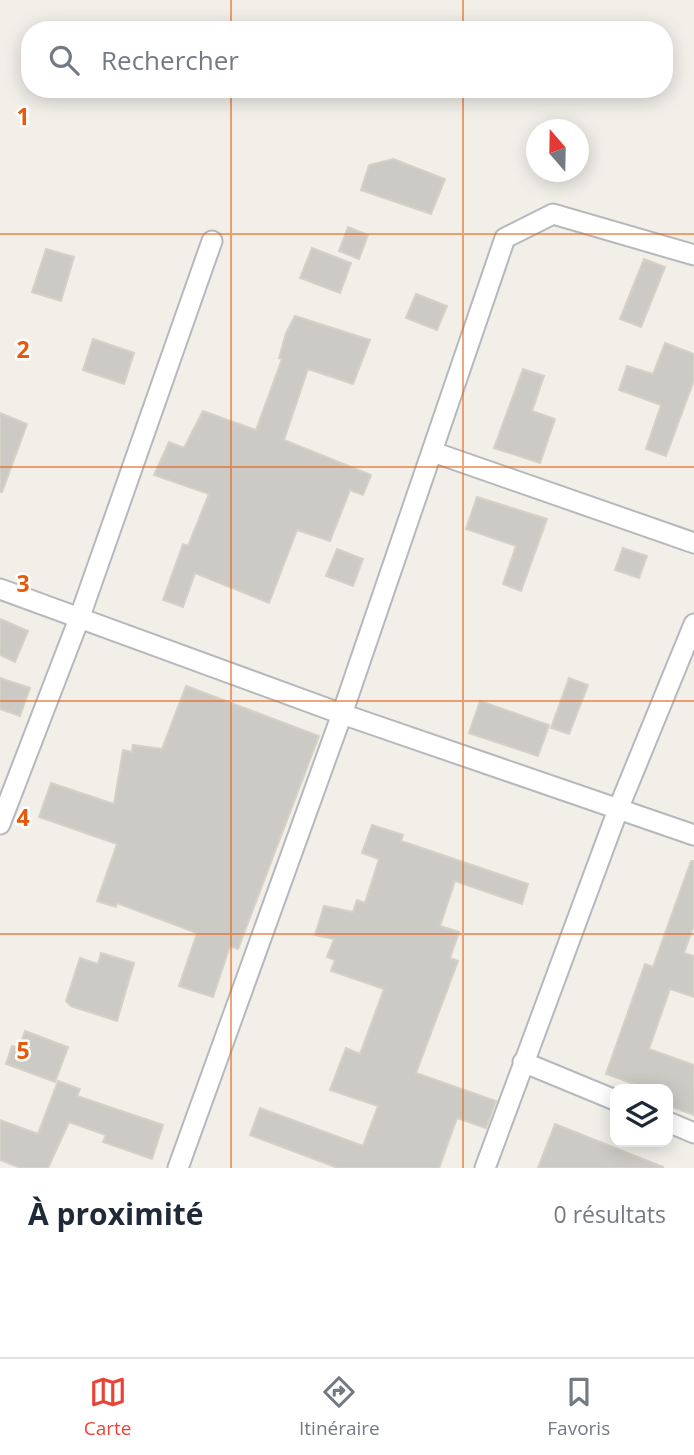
<!DOCTYPE html>
<html lang="fr">
<head>
<meta charset="utf-8">
<style>
	body { margin:0; font-family:"Open Sans",sans-serif; background:#f6f6f7; color:#1f2937 }
	.controls { position:absolute; right:21px; bottom:21px; display:grid; overflow:hidden; border-radius:14px; box-shadow:0 4px 18px #0003 }
	.controls button { width:63px; height:63px; display:grid; place-items:center; padding:0; border:0; border-bottom:2px solid #e0e1e3; background:#fff; color:#1f2937; font:35px sans-serif }
	.compass { position:absolute; left:526px; top:119px; width:63px; height:63px; border-radius:50%; background:#fff; box-shadow:0 4px 18px #0003; rotate:340deg }
	.list { margin:0; padding:0; list-style:none }
	h2 { display:flex; justify-content:space-between; align-items:center; height:91px; margin:0; padding:0 28px; font-size:30px }
	h2 small { font-size:23px; font-weight:400; color:#747a83 }
	.icon { flex:none; width:38px; height:38px; fill:none; stroke:currentColor; stroke-width:2; stroke-linecap:round; stroke-linejoin:round }
	.map { position:relative; flex:none; width:694px; height:1168px; overflow:hidden }
	.search { position:absolute; background:#fff; box-shadow:0 4px 18px #0003; left:21px; right:21px; top:21px; height:77px; display:flex; align-items:center; gap:18px; box-sizing:border-box; padding:0 24px; border-radius:28px; color:#747a83; font-size:26px }
	.sheet { height:189px; background:#fff }
	nav { display:flex; justify-content:space-around; align-items:center; box-sizing:border-box; height:98px; border-top:2px solid #e0e1e3; background:#fff; font-size:19px; color:#747a83 }
	nav a { display:grid; justify-items:center; gap:4px }
	nav .on { color:#ea4335 }
	.map>svg:first-child { display:block }
	.building { fill:#cccac5; stroke:#d6d1c6; stroke-width:2 }
	.lines { fill:none; stroke-linecap:round; stroke-linejoin:round }
	.minor-casing { stroke:#b5b8bc; stroke-width:23 }
	.minor { stroke:#fff; stroke-width:19 }
	.grid { fill:none; stroke:#e8590c; stroke-width:2; stroke-opacity:0.55 }
	.grid-label { font-size:23px; text-anchor:middle; font-weight:bold; fill:#e8590c; stroke:#fff; stroke-width:5; stroke-linejoin:round; paint-order:stroke }
</style>
</head>
<body>
<div class="map">
<svg width="694" height="1168" viewBox="0 0 694 1168">
	<rect width="100%" height="100%" fill="#f1efe8"/>
	<path class="building" d="M393,159L445,179L431,214L361,190L369,165Z
		M348,227L368,235L359,259L339,251Z
		M312,248L351,263L340,293L300,278Z
		M46,249L74,257L61,301L32,292Z
		M644,259L665,267L641,327L620,319Z
		M416,294L447,306L437,330L406,318Z
		M295,316L370,340L353,384L308,369L284,440L371,475L363,495L350,490L330,541L297,530L269,603L195,573L183,607L163,600L183,544L188,546L209,494L154,475L169,442L184,448L203,411L256,430L282,359L279,358L286,333Z
		M93,339L134,353L124,384L83,370Z
		M665,343L694,354V380L666,456L646,449L661,405L619,390L627,366L653,374Z
		M523,369L544,376L532,411L555,419L540,463L494,448Z
		M0,413L27,424L2,492H0Z
		M477,497L547,519L521,591L503,584L516,546L466,529Z
		M623,548L647,556L639,578L615,570Z
		M337,549L363,559L353,586L326,576Z
		M0,619L28,631L15,662L0,655Z
		M0,678L30,688L20,716L0,709Z
		M569,678L588,685L569,734L551,728Z
		M186,686L319,736L238,949L230,946L213,997L179,986L197,933L117,903L116,907L97,901L117,844L39,817L51,783L114,804L123,750L132,752L133,745L162,749Z
		M480,701L549,725L538,756L469,733Z
		M372,825L403,835L401,841L528,884L522,904L455,881L440,926L459,932L450,958L458,961L416,1073L496,1101L486,1128L457,1118L439,1168H338L250,1135L260,1108L363,1146L378,1106L330,1090L346,1048L360,1054L384,989L331,971L335,960L327,957L334,939L315,935L324,906L353,912L357,900L365,903L379,859L362,853Z
		M691,861H694V925L684,953L694,956V997L670,989L649,1049L694,1065V1115L669,1106L672,1098L668,1096V1089H648L606,1074L645,964L653,967Z
		M101,953L134,963L117,1021L71,1006L66,1001L80,958L98,964Z
		M25,1031L68,1047L55,1082L6,1064L12,1046L19,1048Z
		M58,1081L80,1089L77,1096L163,1125L152,1159L103,1142L106,1135L69,1122L48,1168H21L0,1160V1120L38,1134Z
		M555,1124L663,1167V1168H538Z"/>
	<g class="lines">
		<g class="minor-casing">
			<path id="minor" d="M433,452L694,543
				M0,589L342,714L694,835
				M0,824L79,619L212,241
				M523,1062L615,1100
				M668,1122L694,1133
				M178,1168L342,714L505,238L553,214L694,255
				M485,1168L619,807L694,624"/>
		</g>
		<use href="#minor" class="minor"/>
	</g>
	<path class="grid" d="M231,0V30M463,0V30M231,89V1168M463,89V1168M0,234H694M0,467H694M0,701H694M0,934H694"/>
	<g class="grid-label">
		<text x="23" y="125">1</text>
		<text x="23" y="358">2</text>
		<text x="23" y="592">3</text>
		<text x="23" y="826">4</text>
		<text x="23" y="1059">5</text>
	</g>
</svg>
<div class="controls">
<button><svg class="icon" aria-label="layers" viewBox="0 0 24 24"><path d="M12 4l9 5-9 5-9-5zM3 14l9 5 9-5"/></svg></button>
</div>
<svg class="compass" viewBox="-18 -18 36 36"><path d="M0-13l5 13h-10z" fill="#e53935"/><path d="M0 13l5-13h-10z" fill="#747a83"/></svg>
<div class="search"><svg class="icon" aria-label="search" viewBox="0 0 24 24"><circle cx="10" cy="10" r="6"/><path d="M15 15l6 6"/></svg>Rechercher</div>
</div>
<section class="sheet">
<h2>À proximité<small>0 résultats</small></h2>
<ul class="list">
</ul>
</section>
<nav>
<a class="on"><svg class="icon" aria-label="map" viewBox="0 0 24 24"><path d="M3 6l6-2 6 2 6-2v14l-6 2-6-2-6 2zM9 4v14M15 6v14"/></svg>Carte</a>
<a><svg class="icon" aria-label="directions" viewBox="0 0 24 24"><path d="M12 3l9 9-9 9-9-9zM9 14v-3h6M13 9l2 2-2 2"/></svg>Itinéraire</a>
<a><svg class="icon" aria-label="saved" viewBox="0 0 24 24"><path d="M7 4h10v16l-5-4-5 4z"/></svg>Favoris</a>
</nav>
</body>
</html>
